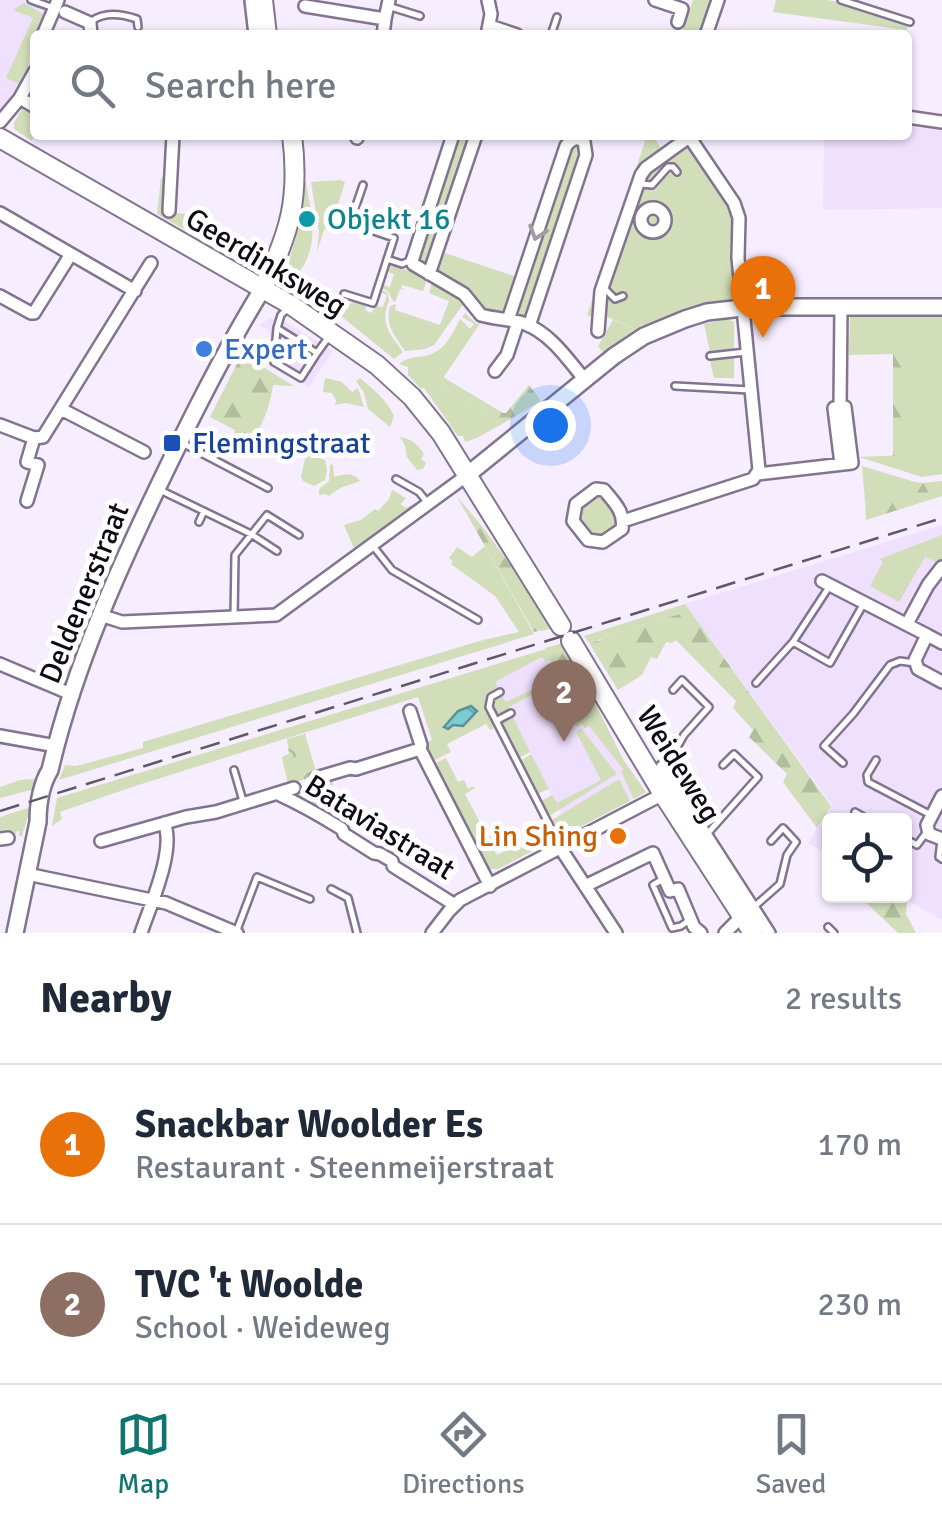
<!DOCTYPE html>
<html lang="en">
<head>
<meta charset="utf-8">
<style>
	body { margin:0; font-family:Signika,sans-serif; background:#f2f2f3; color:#1f2937 }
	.controls { position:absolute; right:30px; bottom:30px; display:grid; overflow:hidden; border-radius:10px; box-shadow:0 2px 8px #0004 }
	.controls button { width:90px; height:90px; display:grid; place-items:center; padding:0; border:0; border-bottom:2px solid #e0e1e3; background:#fff; color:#1f2937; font:50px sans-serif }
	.you { position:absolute; left:550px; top:425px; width:35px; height:35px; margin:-25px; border:8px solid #fff; border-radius:50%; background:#1a73e8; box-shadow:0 0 0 15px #1a73e833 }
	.badge { display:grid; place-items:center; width:65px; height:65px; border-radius:50%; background:#0f766e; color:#fff; font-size:32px; font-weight:700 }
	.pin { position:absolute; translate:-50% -82px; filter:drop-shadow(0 2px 5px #0008) }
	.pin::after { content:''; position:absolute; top:52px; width:35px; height:30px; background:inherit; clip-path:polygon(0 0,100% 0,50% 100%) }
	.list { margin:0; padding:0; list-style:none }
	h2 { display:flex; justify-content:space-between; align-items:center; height:130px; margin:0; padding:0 40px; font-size:42px }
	h2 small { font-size:32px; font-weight:400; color:#747a83 }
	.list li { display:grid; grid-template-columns:65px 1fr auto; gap:30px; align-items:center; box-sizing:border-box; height:160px; padding:0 40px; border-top:2px solid #e0e1e3 }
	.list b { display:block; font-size:38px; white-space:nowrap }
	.list p { margin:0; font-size:32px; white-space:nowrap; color:#747a83 }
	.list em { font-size:32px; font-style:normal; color:#747a83 }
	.icon { flex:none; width:55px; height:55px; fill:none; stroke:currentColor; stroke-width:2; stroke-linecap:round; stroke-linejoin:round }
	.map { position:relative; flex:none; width:942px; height:933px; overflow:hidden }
	.search { position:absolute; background:#fff; box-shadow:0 2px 8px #0004; left:30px; right:30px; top:30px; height:110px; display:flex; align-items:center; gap:25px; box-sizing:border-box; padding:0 35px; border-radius:10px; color:#747a83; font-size:38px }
	.sheet { height:450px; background:#fff }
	nav { display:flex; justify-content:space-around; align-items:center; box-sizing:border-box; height:140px; border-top:2px solid #e0e1e3; background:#fff; font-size:28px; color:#747a83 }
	nav a { display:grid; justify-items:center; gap:5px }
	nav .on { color:#0f766e }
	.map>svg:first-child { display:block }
	.built { fill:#efe0fd }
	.green { fill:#d1deb9 }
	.forest { fill:url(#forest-firs) }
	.park { fill:url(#park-crowns) }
	.water { fill:url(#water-ripples); stroke:#5b9299; stroke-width:2.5 }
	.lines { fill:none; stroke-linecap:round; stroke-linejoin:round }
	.lane-casing { stroke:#82748f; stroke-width:10 }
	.street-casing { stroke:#82748f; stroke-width:16 }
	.secondary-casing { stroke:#82748f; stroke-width:20 }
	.primary-casing { stroke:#82748f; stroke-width:22 }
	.lane { stroke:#fff; stroke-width:5 }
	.street { stroke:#fff; stroke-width:11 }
	.secondary { stroke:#fff; stroke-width:15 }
	.primary { stroke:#fff; stroke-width:18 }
	.rail { stroke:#605965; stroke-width:2.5; stroke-dasharray:20 10; stroke-linecap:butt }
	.oneway { stroke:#9f9da1 }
	.culture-dot { fill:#0f9aa8; stroke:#fff; stroke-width:4 }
	.shop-dot { fill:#3f7fe0; stroke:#fff; stroke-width:4 }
	.transit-dot { fill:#1a4fb4; stroke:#fff; stroke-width:4 }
	.food-dot { fill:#e8710a; stroke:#fff; stroke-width:4 }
	.labels { text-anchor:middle; stroke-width:10; stroke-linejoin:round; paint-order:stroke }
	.culture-label { font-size:30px; fill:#0d838f; stroke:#fff; text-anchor:start }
	.street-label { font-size:30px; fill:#0f0a13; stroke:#fff }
	.shop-label { font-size:30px; fill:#366cbe; stroke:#fff; text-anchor:start }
	.transit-label { font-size:30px; fill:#164399; stroke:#fff; text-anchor:start }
	.food-label { font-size:30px; fill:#c56008; stroke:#fff; text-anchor:end }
</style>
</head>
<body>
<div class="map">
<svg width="942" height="933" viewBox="0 0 942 933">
	<defs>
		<pattern id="forest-firs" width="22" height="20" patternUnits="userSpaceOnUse" patternTransform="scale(2.5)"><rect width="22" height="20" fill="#d1deb9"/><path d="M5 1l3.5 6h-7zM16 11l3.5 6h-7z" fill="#b2bd9e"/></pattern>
		<pattern id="park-crowns" width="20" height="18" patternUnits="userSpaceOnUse" patternTransform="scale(2.5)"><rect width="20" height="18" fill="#d1deb9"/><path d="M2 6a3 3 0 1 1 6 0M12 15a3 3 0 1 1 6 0" fill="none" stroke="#b2bd9e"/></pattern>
		<pattern id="water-ripples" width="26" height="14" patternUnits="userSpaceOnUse" patternTransform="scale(2.5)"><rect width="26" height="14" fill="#7bccd3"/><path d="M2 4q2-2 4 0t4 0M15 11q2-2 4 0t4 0" fill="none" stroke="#69aeb4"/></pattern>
	</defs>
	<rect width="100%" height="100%" fill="#f6edff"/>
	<path class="built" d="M0,0H58L42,35H35V52L18,91L0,109Z
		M907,126L942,131V208L823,210L824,135H907Z
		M279,318L333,351L309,387L269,362V353L272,347L270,334L268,330L259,325L269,319Z
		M942,525V920L900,896H904V821H830L829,855L808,843L832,805L685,604Z
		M543,657L550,659L642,794L569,830L494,682Z"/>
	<path class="green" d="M776,0H828L849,5L905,24L908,28L906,30L773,12Z
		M24,3L43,14L36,30L32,48L28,49L31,51L28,68L19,84L6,78L33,18L13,10Z
		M22,109H26L35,114V131L32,141L14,129V123Z
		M456,135H473L428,264L421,265L417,261Z
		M647,135H652L661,148L679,135L685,145L690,146L728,201L735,224L736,295L729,303L645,330L642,324L638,330L598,313L596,318L587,315Z
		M579,144L584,149L527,318L522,319L516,317L514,313L570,145Z
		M161,178L167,179L165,215L174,217L176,213L186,214L185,230L157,214Z
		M340,180L345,182L331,226L324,230L317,252L319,232L311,182Z
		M304,182H306C311,213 320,243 300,271L297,270L295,272L287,268L299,226Z
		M442,252L517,277L504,312L483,311L440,276L437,268Z
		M391,266L415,272L427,279L423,291L402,285L401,287L404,290L400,289L395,302L393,301L388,291L382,288L383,285L390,287L394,274L388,272Z
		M432,282L458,298L464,303L434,345L425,349L405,351C395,335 385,327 390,306L396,304L395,310L440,325L449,301L429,293Z
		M381,290L388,293C390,310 389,295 386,311C382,328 394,339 403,352L394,359L336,312L355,301L366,305L365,310L371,313L376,306L383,307L387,295L381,292Z
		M468,310L466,314L477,324L481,322L443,378L444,388L502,424L477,438L465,442L463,436H458L424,388L421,389L408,375V367L399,364C408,357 413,358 424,356C444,353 452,335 460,319L470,329L474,324L462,317Z
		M850,313H942V474L922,477L859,457L903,455L893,328V354L849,355Z
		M727,319L734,322V350L710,352L704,324Z
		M734,355V378H714L710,361Z
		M325,378L342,382L352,392L358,388L364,407L345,403L335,405L336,400L332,393L323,392Z
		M360,378C372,388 387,400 394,416L390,427L368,409L364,393L356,381Z
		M400,437C411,439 418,444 424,454L421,459L426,463L423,469L417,470L407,457L405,446Z
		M310,455L325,460L327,470L325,480L314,486L303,481L301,477L305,459Z
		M333,464L334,477C343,474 354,472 360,481L340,488L329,496L325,494L319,495V489L329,481L330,465Z
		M862,466L915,482L923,483L917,494L865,501Z
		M392,490L406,498L401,504L406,508L419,501L354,548L344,525L361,520L375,509L378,511L389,499Z
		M598,492L615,509L620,524L604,537L592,538L577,521L578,510Z
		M942,535V561L939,564L925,557L899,602L870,586L883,562L880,559Z
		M485,546L534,634L59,780L65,765L76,766L143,748V742L483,640L519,632L495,596L451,564L453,561L449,558L457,547L472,557Z
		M685,604L690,611L601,637V639L589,643L584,636Z
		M546,649L646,792L634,799L621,772L623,769L589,726L585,728L582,724L576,727L565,706L570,703L565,694L569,691L550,660L545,661L542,657L495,682L498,689L487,696L484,705L494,728L490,730L486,724L447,744L451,752L431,762L425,744L432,740L418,697L132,787L60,812L62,819L52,826L57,798Z
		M541,677L547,687L509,707L510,710L497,715L493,707L494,701L502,696L506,702L542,685L539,678Z
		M513,717L530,752L519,758L501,723Z
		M581,728L617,774L549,816L541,801L552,795L557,803L601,780L576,732Z
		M531,754L549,789L537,794L520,761Z
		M446,758L458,782L464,780L468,789L473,786L475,788L465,794L487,836L497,832L500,839L491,844L497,855L539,834L535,825L540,822L550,842L498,869H490L442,776L437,775L432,765Z
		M35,779V785L31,790L0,798V787L20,780Z
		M619,779L630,801L559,838L551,822L552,820Z
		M31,807L22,836H19V831H17L15,835L7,829L0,831V817Z"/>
	<path class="forest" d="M693,0H712L700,35H681Z
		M613,320L638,330L605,355L598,346Z
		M893,327H903V456H893Z
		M242,354L294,386L273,385C270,407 260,437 242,445L239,440L242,434L239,433L236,439L232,437L235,430L210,417Z
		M416,361L503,413H506L529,385L541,401L502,424L444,388L443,379L409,366Z
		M942,481V496L866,520L865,501L916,494L923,483Z
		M457,497C494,538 523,582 550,629L534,632Z
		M690,611L831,806L817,828L783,782L787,774L749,737L753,730L733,708L736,701L676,640L672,643L666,642L657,659L651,657L642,675L618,690L589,643L601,640V637Z
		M560,644L590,693L624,761L545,648Z
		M859,896H898L907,901L906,914L916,933H898Z"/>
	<path class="park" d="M305,734L317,775L288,785L282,757L289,754L287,739Z
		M332,781L335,792L321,813L291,793Z"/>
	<path class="water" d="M471,706L477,711L463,726L453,725L448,729L444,727L458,711Z"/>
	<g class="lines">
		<g class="lane-casing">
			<path id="lane" d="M31,0L51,7
				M841,0L910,22
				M391,7L420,16
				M92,21C105,11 122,14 137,19L138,27
				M551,35L557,17
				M641,184L652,185L668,167H673L677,172
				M338,219L350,223
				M387,259L402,264L409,261
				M605,289L615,299L623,296
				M344,294L373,303L394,238L350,223L363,185
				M289,307L281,315L277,328L317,353L330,335
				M277,328L274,362L301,378L317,353
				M710,356L746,352
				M675,386L750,390
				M182,443L268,488
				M396,479L419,492L427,502
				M160,490L251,534L277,551
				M199,522L204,511
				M373,546L392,570L478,620
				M234,618L235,555L267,515L299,535
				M793,642L830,663L864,603
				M756,683L793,642L829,587
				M500,692L491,697L489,707L560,846
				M496,721L511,713
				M876,760L867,775L868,782L929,814
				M843,763L824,746L853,714L890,665L900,661L915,663
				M662,767L668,763L684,735L709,707L682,680L673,690
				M234,770L243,801
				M855,812L871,821
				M708,833L758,777L734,754L723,765
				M904,838L917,845L926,833
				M941,840L939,857L942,859
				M663,879L653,885L672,928L681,926L688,921
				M331,889L348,898L357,933
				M755,906L780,884L787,855L796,842L783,828L771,841
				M828,927L834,933
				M237,930L257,877L310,899"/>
		</g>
		<g class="street-casing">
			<path id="street" d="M251,0L255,35
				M655,0L682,9L678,22
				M305,6L385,19L383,35
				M65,12L90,23L91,35
				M385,19L389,0
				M490,26L517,35
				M43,35L58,0
				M487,35L491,14L488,0
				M706,35L718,0
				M20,98L35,107
				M907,117L942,122
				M0,122L20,98L35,71
				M453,135L412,261L413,264L464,294L481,315C495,319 509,319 523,323C549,332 567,358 584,379
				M357,138L358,135
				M641 220a12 12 0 1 1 24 0a12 12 0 1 1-24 0Z
				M169,211L173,135
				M0,213L135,291
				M429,274L476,135
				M0,296L31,313H34L71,254
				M508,320L566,146C571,139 577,136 584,142L586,155L529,326
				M598,331L601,291L641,175L646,168L689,137
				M495,371L507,355L518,322
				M840,407L834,408L841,464
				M61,409L144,452
				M0,425L34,438
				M34,438L43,437L151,263
				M758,474L852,463L845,407H840L841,307
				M596,489L604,490C614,502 625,512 622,529L603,542L588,540L573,521L576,504Z
				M27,501L38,465L27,462L34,438
				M623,521L753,479L759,470L738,258L739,218L734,203L688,135
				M822,581L927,635
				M100,615L122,622L276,615L466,476
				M907,624L928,585L942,567
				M942,643L927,635L915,660L918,669L942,682
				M0,664L71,694
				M0,736L56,746
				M420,749L490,886
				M662,767L769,933
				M316,778L350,768L356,769L420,749L421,745L410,711
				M278,794C300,804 321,816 342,829L344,834L374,853L380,854L392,861L393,866L455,905
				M942,796L927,825L929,834L942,839
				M0,839L8,838
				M101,841L186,817L216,812L294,788
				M561,849L616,933
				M27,874L166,903L237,933
				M585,886L653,853L670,891L678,889L694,927L701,933
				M141,933C150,906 176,849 164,823
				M432,933L449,911L460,900L663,794
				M725,933L745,913"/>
		</g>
		<g class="secondary-casing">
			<path id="secondary" d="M466,476L614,356L644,336L685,319L707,312L751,307H942
				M15,933L38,822C38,804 41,785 50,770C75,663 121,563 169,464C198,404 228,345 263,288"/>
		</g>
		<g class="primary-casing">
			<path id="primary" d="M263,0L267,35
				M0,138L291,305L377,365L412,397L441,433L561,626
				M263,288C290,232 300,198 292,135
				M571,641L663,794L753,933"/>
		</g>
		<use href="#lane" class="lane"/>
		<use href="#street" class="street"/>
		<use href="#secondary" class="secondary"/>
		<use href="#primary" class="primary"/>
		<path class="rail" d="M0,811L942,518"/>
	</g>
	<defs><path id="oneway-chevron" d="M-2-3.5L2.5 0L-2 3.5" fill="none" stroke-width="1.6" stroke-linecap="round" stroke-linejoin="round" transform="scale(2.5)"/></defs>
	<use class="oneway" href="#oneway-chevron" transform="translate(537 233) rotate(108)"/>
	<circle class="culture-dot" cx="307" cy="219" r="10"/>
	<circle class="shop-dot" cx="204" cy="349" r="10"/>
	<rect class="transit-dot" x="162" y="433" width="20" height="20" rx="5"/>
	<circle class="food-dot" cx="618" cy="836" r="10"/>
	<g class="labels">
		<g class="culture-label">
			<text x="327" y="229">Objekt 16</text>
		</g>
		<g class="street-label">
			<text transform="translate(266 262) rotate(31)" y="10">Geerdinksweg</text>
			<text transform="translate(84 593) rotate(-68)" y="10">Deldenerstraat</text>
			<text transform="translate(679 764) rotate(58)" y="10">Weideweg</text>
			<text transform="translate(380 827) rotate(32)" y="10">Bataviastraat</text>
		</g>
		<g class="shop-label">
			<text x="224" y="359">Expert</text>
		</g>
		<g class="transit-label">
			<text x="192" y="453">Flemingstraat</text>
		</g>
		<g class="food-label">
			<text x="598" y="846">Lin Shing</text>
		</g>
	</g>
</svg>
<div class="controls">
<button><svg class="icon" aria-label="locate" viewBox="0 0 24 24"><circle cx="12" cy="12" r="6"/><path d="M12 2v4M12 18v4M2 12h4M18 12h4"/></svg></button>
</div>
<div class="you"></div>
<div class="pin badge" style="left:763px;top:338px;background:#e8710a">1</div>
<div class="pin badge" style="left:564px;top:742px;background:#8d6e63">2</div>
<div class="search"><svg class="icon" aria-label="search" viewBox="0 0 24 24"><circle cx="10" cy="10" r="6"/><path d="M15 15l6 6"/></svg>Search here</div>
</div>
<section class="sheet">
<h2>Nearby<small>2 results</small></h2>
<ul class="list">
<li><span class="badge" style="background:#e8710a">1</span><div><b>Snackbar Woolder Es</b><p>Restaurant · Steenmeijerstraat</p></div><em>170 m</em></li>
<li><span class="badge" style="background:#8d6e63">2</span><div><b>TVC 't Woolde</b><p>School · Weideweg</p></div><em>230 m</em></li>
</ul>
</section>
<nav>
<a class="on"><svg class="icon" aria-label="map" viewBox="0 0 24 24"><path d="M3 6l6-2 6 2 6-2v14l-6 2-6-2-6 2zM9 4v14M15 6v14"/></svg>Map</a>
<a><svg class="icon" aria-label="directions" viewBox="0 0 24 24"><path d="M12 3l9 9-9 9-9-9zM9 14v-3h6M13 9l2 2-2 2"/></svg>Directions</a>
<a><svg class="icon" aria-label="saved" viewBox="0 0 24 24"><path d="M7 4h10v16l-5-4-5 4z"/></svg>Saved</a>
</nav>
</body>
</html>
